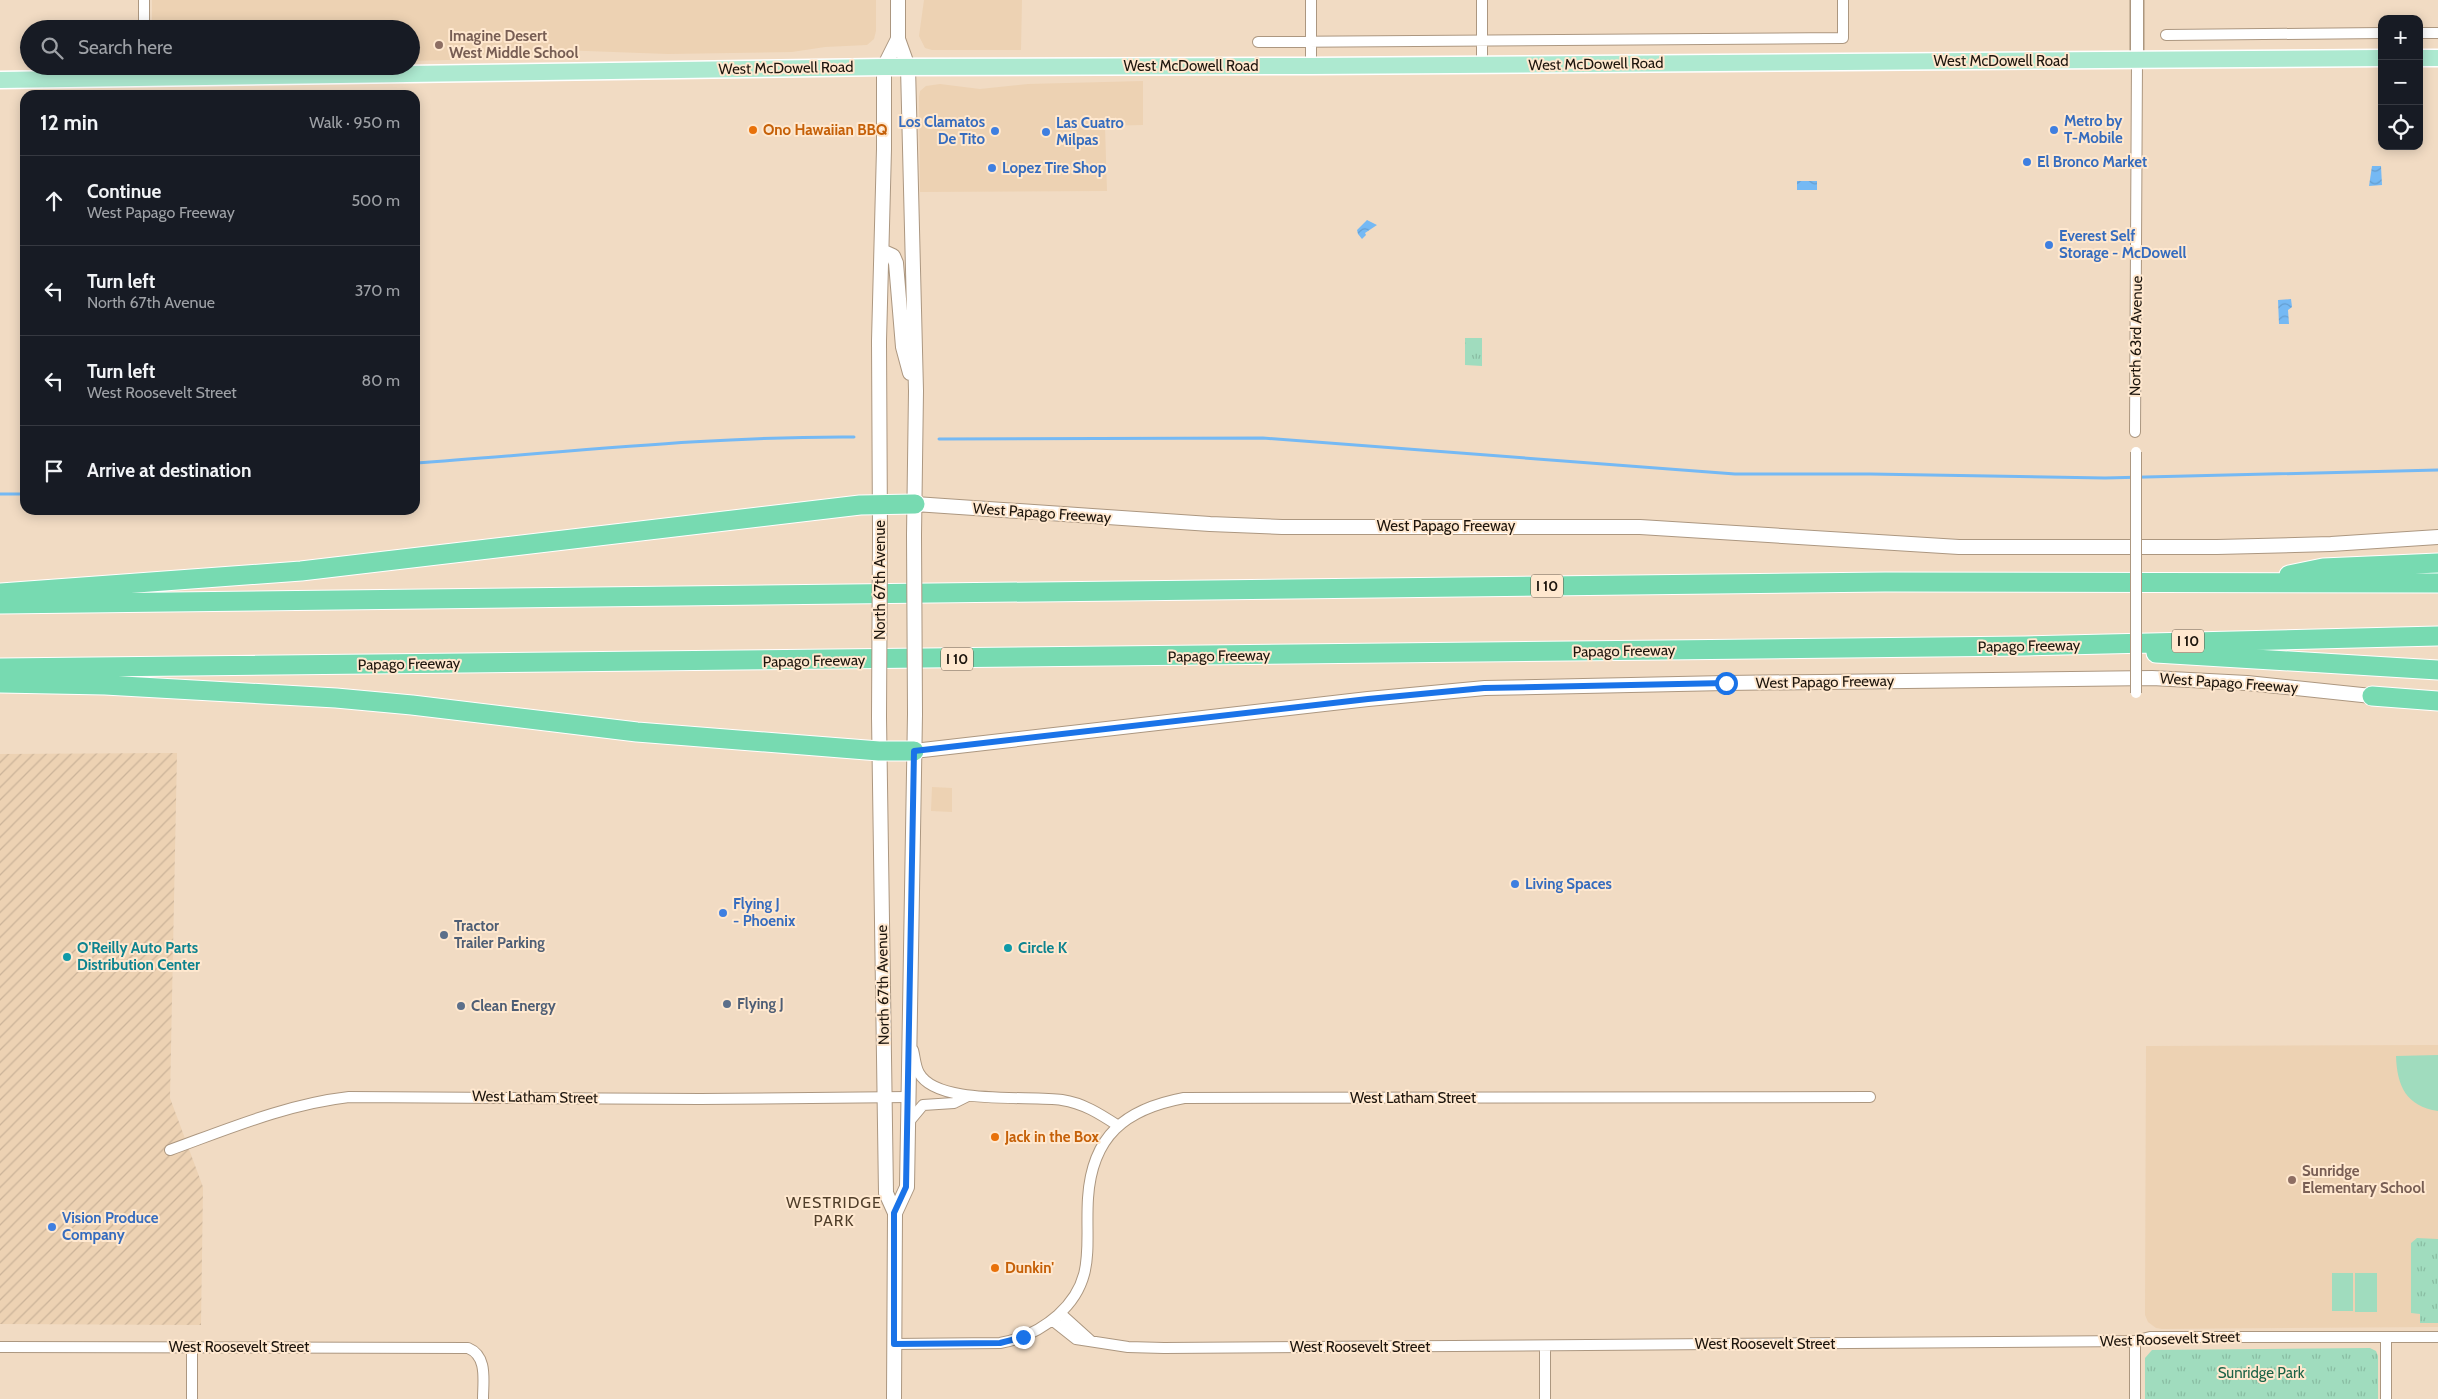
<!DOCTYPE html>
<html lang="en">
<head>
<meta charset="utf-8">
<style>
	body { margin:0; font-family:Cabin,sans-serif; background:#242831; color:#f1f3f6 }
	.controls { position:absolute; right:15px; top:15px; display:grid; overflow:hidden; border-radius:10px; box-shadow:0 2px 12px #0003 }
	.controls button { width:45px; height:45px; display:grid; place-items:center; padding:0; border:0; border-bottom:1px solid #363941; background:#171b24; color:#f1f3f6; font:25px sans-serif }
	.stop { position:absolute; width:15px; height:15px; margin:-11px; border:4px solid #1a73e8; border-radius:50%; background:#fff }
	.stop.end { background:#1a73e8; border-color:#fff; box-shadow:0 1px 5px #0008 }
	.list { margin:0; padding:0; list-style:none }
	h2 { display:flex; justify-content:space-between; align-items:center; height:65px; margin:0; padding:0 20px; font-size:21px }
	h2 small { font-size:16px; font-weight:400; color:#9ea1a6 }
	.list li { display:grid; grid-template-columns:32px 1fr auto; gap:15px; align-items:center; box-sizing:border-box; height:90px; padding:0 20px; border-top:1px solid #363941 }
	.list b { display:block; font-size:19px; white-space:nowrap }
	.list p { margin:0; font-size:16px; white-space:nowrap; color:#9ea1a6 }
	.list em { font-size:16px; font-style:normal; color:#9ea1a6 }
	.icon { flex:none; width:28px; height:28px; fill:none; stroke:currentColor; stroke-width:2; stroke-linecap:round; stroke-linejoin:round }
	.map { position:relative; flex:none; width:2438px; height:1399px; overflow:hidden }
	.search { position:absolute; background:#171b24; box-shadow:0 2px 12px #0003; left:20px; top:20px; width:400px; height:55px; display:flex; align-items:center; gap:12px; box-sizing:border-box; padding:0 18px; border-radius:28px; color:#9ea1a6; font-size:19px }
	.panel { position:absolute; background:#171b24; box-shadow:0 2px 12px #0003; left:20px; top:90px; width:400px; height:425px; border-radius:15px }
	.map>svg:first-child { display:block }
	.built { fill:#edd2b3 }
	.industrial { fill:url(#industrial-furrows) }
	.grass { fill:#a0dcbe }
	.park { fill:url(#park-tufts) }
	.water { fill:url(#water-waves) }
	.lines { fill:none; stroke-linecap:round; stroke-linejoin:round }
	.stream { stroke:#75b9f4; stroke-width:3 }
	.minor-casing { stroke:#ac9780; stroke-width:12 }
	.tertiary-casing { stroke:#ac9780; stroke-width:15 }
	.secondary-casing { stroke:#ac9780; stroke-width:16 }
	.primary-casing { stroke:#fff; stroke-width:19 }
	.motorway-casing { stroke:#fff; stroke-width:21 }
	.minor { stroke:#fff; stroke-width:10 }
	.tertiary { stroke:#fff; stroke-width:12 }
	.secondary { stroke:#fff; stroke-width:14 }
	.primary { stroke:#ade9d0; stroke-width:16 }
	.motorway { stroke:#77dab1; stroke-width:19 }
	.minor-bridge-casing { stroke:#ac9780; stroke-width:12; stroke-linecap:butt }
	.secondary-bridge-casing { stroke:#ac9780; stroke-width:16; stroke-linecap:butt }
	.minor-bridge { stroke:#fff; stroke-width:10 }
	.secondary-bridge { stroke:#fff; stroke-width:14 }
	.route { stroke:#1a73e8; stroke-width:6 }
	.education-dot { fill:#8d6e63; stroke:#ffe8cf; stroke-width:2 }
	.food-dot { fill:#e8710a; stroke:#ffe8cf; stroke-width:2 }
	.shop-dot { fill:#3f7fe0; stroke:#ffe8cf; stroke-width:2 }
	.service-dot { fill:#5c6f8a; stroke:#ffe8cf; stroke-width:2 }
	.culture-dot { fill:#0f9aa8; stroke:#ffe8cf; stroke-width:2 }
	.labels { text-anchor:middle; stroke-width:4; stroke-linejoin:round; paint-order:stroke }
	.shield { fill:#ffe8cf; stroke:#615447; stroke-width:1 }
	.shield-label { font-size:14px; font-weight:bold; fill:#1d150d }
	.education-label { font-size:15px; font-weight:bold; fill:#785e54; stroke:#ffe8cf; text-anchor:start }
	.street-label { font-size:15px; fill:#1d150d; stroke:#ffe8cf }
	.shop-label { font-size:15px; font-weight:bold; fill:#366cbe; stroke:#ffe8cf; text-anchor:start }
	.food-label { font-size:15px; font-weight:bold; fill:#c56008; stroke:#ffe8cf; text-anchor:start }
	.service-label { font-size:15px; font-weight:bold; fill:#4e5e75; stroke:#ffe8cf; text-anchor:start }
	.culture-label { font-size:15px; font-weight:bold; fill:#0d838f; stroke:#ffe8cf; text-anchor:start }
	.park-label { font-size:15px; fill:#1c6347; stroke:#ffe8cf }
	.neighbourhood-label { font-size:16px; letter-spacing:1px; fill:#513f2b; stroke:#ffe8cf }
</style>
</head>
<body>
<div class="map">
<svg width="2438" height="1399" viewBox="0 0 2438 1399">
	<defs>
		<pattern id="industrial-furrows" width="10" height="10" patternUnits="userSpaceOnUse" patternTransform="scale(1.25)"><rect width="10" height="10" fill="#edd2b3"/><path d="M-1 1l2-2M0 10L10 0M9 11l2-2" fill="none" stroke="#cbb399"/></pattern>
		<pattern id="park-tufts" width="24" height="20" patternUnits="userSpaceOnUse" patternTransform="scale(1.25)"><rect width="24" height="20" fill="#a0dcbe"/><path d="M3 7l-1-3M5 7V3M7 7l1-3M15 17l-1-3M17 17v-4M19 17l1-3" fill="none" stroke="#89bca2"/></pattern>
		<pattern id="water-waves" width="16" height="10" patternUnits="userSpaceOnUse" patternTransform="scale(1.25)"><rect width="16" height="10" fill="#75b9f4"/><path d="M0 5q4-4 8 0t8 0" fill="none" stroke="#659ed0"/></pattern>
	</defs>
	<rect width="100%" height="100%" fill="#f1dbc3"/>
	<path class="built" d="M152,0H876V31L874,39L867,45L825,47L792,52L668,54L559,50L522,58L411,61V29H152Z
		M924,0H1022L1021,50H932L925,48L919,36Z
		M1143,81V125L1105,126L1107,191L920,192L919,97L920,91L926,86L940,84L980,89L1028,84Z
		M932,787L952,788V812L931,811Z
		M2438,1045V1327L2162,1329L2156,1328L2148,1322L2145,1315L2146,1046Z"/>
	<path class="industrial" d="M177,753L170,1098L203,1187L201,1325L0,1324V754Z"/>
	<path class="grass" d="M2438,1055V1111C2406,1106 2397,1086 2396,1056Z
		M2332,1273H2353V1311H2332Z
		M2355,1273H2377V1312H2355Z"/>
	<path class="park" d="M1465,338H1482V366L1465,365Z
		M2417,1238L2438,1239V1323H2420V1314L2411,1313V1243Z
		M2370,1348L2376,1351L2378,1356V1399H2145V1358L2152,1350Z"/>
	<path class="water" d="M2372,166H2381L2382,185L2369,186Z
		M1797,181H1817V190H1797Z
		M1367,220L1377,225L1365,233L1366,235L1362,239L1358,234L1357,230Z
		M2291,299L2292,307L2288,310L2289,324H2279L2278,300Z"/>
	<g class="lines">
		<path class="stream" d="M939,439L1263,438L1735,474H1870L2105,478L2438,470
			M415,463C561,453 707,436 854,437
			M0,494H25"/>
		<g class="minor-casing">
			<path id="minor" d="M144,0V29
				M1482,0V65
				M2419,33H2438
				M2166,35L2382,33
				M1258,42L1843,38V0
				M1311,66V0
				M144,79V66
				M2135,432L2137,60
				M913,1050C915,1057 915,1066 919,1073C937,1106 1029,1095 1062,1100C1083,1103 1100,1114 1117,1125
				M908,1123L923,1105L954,1103L968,1096
				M170,1150C228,1129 287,1104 349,1097L700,1099L908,1097
				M1060,1313L1091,1341
				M1052,1320L1076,1339L1128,1347L1164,1348L2135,1341L2150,1337H2438
				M894,1344L1000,1343C1023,1339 1041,1330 1058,1315C1097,1280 1085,1245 1088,1198C1092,1136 1125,1109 1184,1098L1870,1097
				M1545,1346V1399
				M0,1347L468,1348C488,1356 483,1381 483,1399
				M192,1399V1347
				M2135,1399V1341
				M2386,1399V1337"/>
		</g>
		<g class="tertiary-casing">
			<path id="tertiary" d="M2137,0V60"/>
		</g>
		<g class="secondary-casing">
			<path id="secondary" d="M898,0V39L908,67L916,391L914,535
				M882,251L893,256L896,263L903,347L910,373
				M915,504L1210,524L1282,527H1640L1959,547H2217L2331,544L2438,537
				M880,534L879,341L884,149V67L898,39
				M879,717L886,1193L895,1213L894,1399
				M914,751L1368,699L1485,688L1726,683L2152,678L2247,683L2381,697
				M895,1213L907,1187L915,714"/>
		</g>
		<g class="primary-casing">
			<path id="primary" d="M2419,58H2438
				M0,80L884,67L1311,66L2382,58"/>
		</g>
		<g class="motorway-casing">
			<path id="motorway" d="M2289,575L2323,568L2438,563
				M1,593L301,571L860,505L915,504
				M0,604L1885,582L2438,583
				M2156,653L2438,670
				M0,668L2025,646L2438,636
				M0,683L105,685L336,698L412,705L637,732L879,751H914
				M2372,696L2438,701"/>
		</g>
		<use href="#minor" class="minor"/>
		<use href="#tertiary" class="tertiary"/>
		<use href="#secondary" class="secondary"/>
		<use href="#primary" class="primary"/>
		<use href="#motorway" class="motorway"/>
		<g class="minor-bridge-casing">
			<path id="minor-bridge" d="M2136,693V452"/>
		</g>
		<g class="secondary-bridge-casing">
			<path id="secondary-bridge" d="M914,535L915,714
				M879,717L880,534"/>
		</g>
		<use href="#minor-bridge" class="minor-bridge"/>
		<use href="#secondary-bridge" class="secondary-bridge"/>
	</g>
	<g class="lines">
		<path class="route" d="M1023,1337L1000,1343L894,1344V1213L906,1187L914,751L1368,699L1484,688L1726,683"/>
	</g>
	<g class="education-dot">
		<circle cx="439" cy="45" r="5"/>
		<circle cx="2292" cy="1180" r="5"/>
	</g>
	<g class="food-dot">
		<circle cx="753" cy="130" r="5"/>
		<circle cx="995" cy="1137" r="5"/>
		<circle cx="995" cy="1268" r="5"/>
	</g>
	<g class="shop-dot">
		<circle cx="2054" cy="130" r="5"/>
		<circle cx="995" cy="131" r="5"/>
		<circle cx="1046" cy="132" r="5"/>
		<circle cx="2027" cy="162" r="5"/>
		<circle cx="992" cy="168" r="5"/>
		<circle cx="2049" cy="245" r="5"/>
		<circle cx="1515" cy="884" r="5"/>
		<circle cx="723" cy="913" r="5"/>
		<circle cx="52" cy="1227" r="5"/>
	</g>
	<g class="service-dot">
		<circle cx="444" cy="935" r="5"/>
		<circle cx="727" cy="1004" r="5"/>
		<circle cx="461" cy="1006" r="5"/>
	</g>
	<g class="culture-dot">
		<circle cx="1008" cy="948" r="5"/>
		<circle cx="67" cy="957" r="5"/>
	</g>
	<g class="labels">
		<g class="shield">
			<rect x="1531" y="574.5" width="32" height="23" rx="4"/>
			<rect x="2172" y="629.5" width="32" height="23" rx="4"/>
			<rect x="941" y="647.5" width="32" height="23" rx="4"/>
		</g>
		<g class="shield-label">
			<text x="1547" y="591">I 10</text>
			<text x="2188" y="646">I 10</text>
			<text x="957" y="664">I 10</text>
		</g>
		<g class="education-label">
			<text x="449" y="41">Imagine Desert<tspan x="449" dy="17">West Middle School</tspan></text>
			<text x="2302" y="1176">Sunridge<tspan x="2302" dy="17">Elementary School</tspan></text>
		</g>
		<g class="street-label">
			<text x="2001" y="66">West McDowell Road</text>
			<text transform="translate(1596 64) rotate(-1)" y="5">West McDowell Road</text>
			<text x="1191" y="71">West McDowell Road</text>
			<text transform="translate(786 68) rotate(-1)" y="5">West McDowell Road</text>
			<text transform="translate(2136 336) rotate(-89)" y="5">North 63rd Avenue</text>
			<text transform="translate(1042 513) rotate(4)" y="5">West Papago Freeway</text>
			<text x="1446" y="531">West Papago Freeway</text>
			<text transform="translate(880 580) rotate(-90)" y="5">North 67th Avenue</text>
			<text transform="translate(2029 646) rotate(-1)" y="5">Papago Freeway</text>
			<text transform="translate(1624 651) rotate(-1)" y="5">Papago Freeway</text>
			<text transform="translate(1219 656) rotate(-1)" y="5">Papago Freeway</text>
			<text transform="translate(814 661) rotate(-1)" y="5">Papago Freeway</text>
			<text transform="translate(409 664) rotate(-1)" y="5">Papago Freeway</text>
			<text transform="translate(1825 682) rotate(-1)" y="5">West Papago Freeway</text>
			<text transform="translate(2229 683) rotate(4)" y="5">West Papago Freeway</text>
			<text transform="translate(883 985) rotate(-91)" y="5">North 67th Avenue</text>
			<text transform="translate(535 1097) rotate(1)" y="5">West Latham Street</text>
			<text x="1413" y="1103">West Latham Street</text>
			<text transform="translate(2170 1339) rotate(-2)" y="5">West Roosevelt Street</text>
			<text x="1765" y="1349">West Roosevelt Street</text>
			<text x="239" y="1352">West Roosevelt Street</text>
			<text x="1360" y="1352">West Roosevelt Street</text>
		</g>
		<g class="shop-label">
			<text x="2064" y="126">Metro by<tspan x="2064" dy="17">T-Mobile</tspan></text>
			<text x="985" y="127" text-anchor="end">Los Clamatos<tspan x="985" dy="17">De Tito</tspan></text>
			<text x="1056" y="128">Las Cuatro<tspan x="1056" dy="17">Milpas</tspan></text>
			<text x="2037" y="167">El Bronco Market</text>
			<text x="1002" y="173">Lopez Tire Shop</text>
			<text x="2059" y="241">Everest Self<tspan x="2059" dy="17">Storage - McDowell</tspan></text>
			<text x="1525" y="889">Living Spaces</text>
			<text x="733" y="909">Flying J<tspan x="733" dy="17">- Phoenix</tspan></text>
			<text x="62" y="1223">Vision Produce<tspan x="62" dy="17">Company</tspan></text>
		</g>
		<g class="food-label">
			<text x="763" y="135">Ono Hawaiian BBQ</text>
			<text x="1005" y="1142">Jack in the Box</text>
			<text x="1005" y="1273">Dunkin'</text>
		</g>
		<g class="service-label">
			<text x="454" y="931">Tractor<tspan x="454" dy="17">Trailer Parking</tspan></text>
			<text x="737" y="1009">Flying J</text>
			<text x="471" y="1011">Clean Energy</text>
		</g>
		<g class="culture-label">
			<text x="77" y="953">O'Reilly Auto Parts<tspan x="77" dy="17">Distribution Center</tspan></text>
			<text x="1018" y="953">Circle K</text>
		</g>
		<g class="park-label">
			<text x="2261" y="1378">Sunridge Park</text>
		</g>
		<g class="neighbourhood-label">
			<text x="834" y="1208">WESTRIDGE<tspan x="834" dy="18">PARK</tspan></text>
		</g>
	</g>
</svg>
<div class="controls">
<button>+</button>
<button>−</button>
<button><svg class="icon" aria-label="locate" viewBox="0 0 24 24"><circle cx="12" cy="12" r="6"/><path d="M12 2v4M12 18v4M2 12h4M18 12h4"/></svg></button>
</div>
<div class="stop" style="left:1726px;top:683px"></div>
<div class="stop end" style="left:1023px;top:1337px"></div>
<div class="search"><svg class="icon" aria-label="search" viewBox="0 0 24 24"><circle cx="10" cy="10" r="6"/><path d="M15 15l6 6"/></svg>Search here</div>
<section class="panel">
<h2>12 min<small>Walk · 950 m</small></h2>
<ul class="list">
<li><svg class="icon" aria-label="ahead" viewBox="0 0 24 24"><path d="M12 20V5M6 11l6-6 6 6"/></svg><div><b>Continue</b><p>West Papago Freeway</p></div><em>500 m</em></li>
<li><svg class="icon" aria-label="left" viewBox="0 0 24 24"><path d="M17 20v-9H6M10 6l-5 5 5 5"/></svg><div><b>Turn left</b><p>North 67th Avenue</p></div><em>370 m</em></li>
<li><svg class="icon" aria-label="left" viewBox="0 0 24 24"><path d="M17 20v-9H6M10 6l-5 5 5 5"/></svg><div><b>Turn left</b><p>West Roosevelt Street</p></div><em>80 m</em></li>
<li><svg class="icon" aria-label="arrive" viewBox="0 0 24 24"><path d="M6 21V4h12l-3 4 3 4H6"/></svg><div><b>Arrive at destination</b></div></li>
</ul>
</section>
</div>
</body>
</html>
